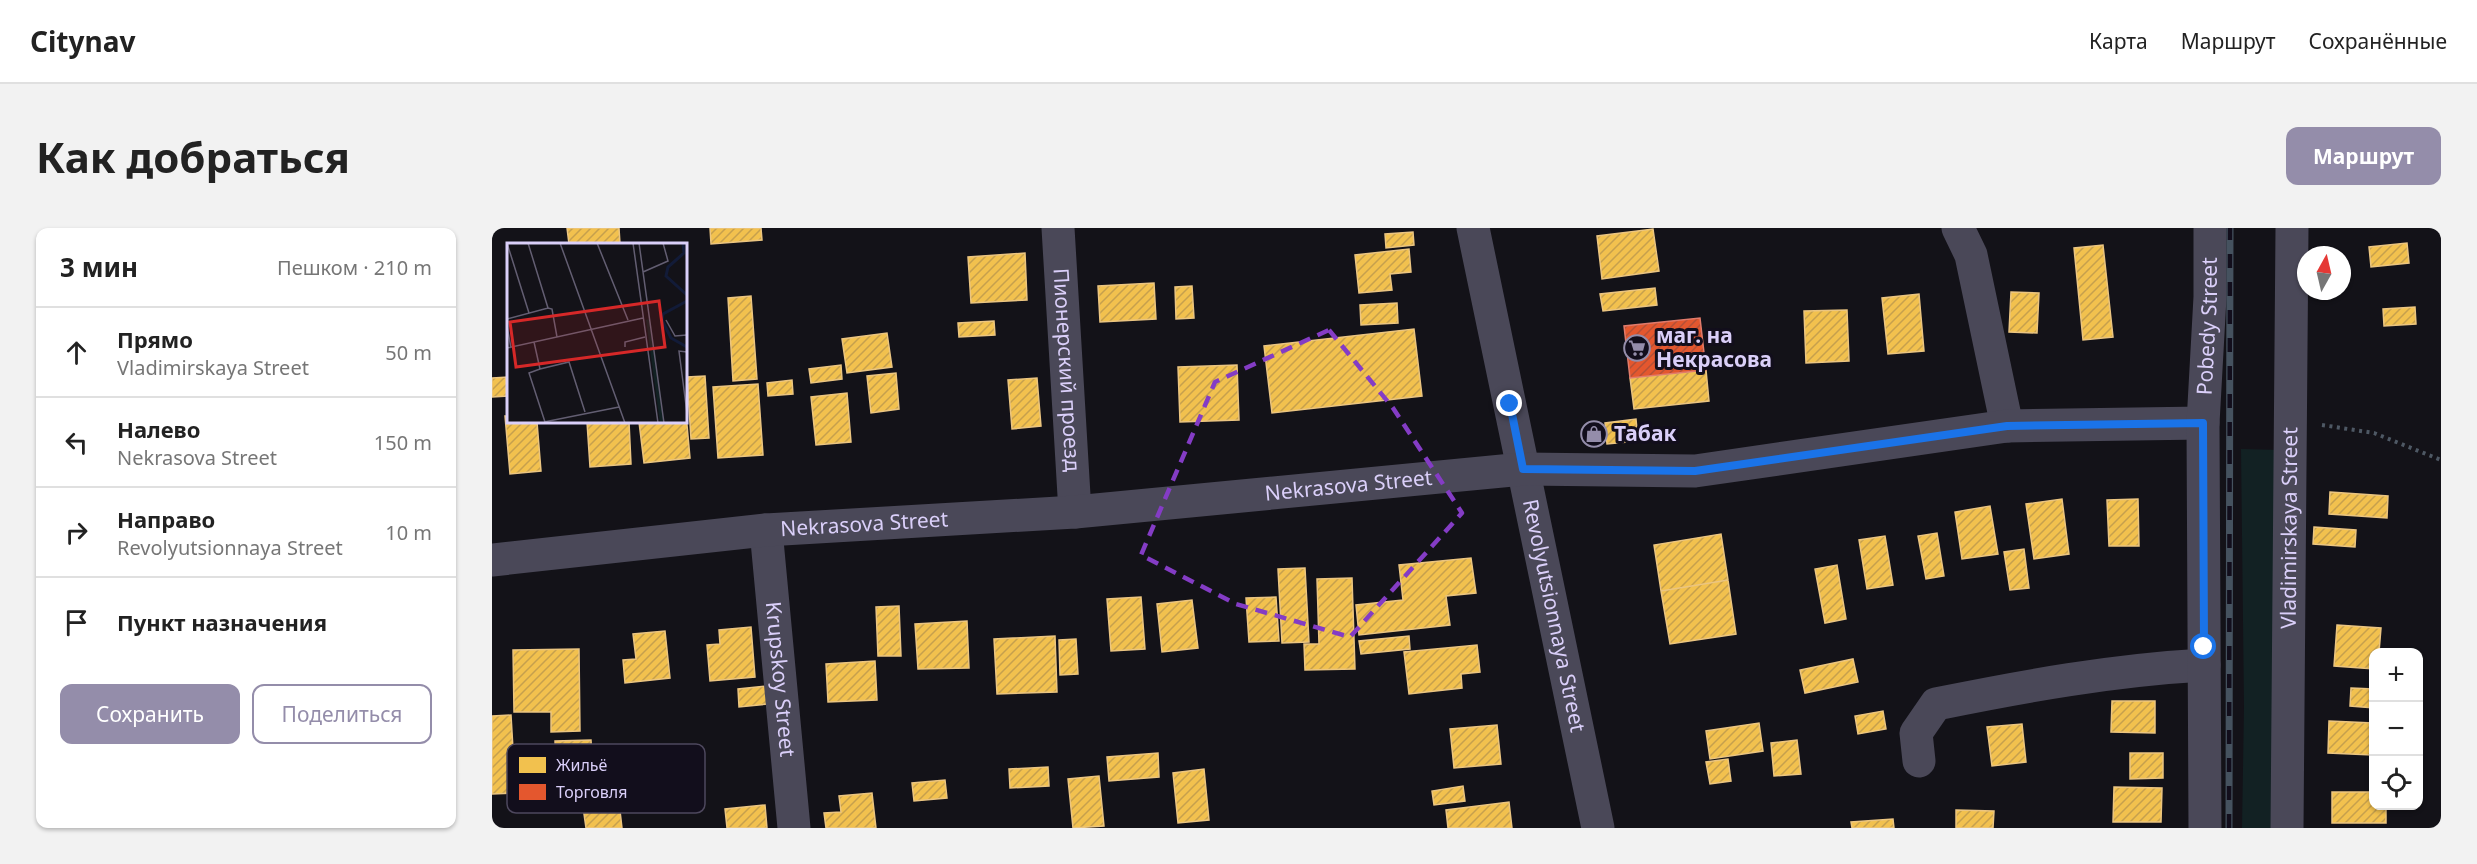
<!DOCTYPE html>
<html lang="ru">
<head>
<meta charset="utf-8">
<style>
	body { margin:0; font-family:"Noto Sans",sans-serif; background:#f2f2f2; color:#222 }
	.controls { position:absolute; right:18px; bottom:18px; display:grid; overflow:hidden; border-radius:12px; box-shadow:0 2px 4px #0004 }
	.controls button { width:54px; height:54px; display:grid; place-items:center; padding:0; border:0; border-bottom:2px solid #e0e0e0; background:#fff; color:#222; font:30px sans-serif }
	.compass { position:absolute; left:1805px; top:18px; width:54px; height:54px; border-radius:50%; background:#fff; box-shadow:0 2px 4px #0004; rotate:8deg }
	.stop { position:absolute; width:18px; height:18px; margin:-14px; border:4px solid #1a73e8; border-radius:50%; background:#fff }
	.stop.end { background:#1a73e8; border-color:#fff; box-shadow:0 2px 6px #0008 }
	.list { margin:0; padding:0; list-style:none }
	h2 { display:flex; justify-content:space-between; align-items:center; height:78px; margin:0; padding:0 24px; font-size:26px }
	h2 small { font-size:20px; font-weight:400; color:#767676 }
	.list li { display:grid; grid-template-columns:39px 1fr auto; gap:18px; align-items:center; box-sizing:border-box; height:90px; padding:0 24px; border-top:2px solid #e0e0e0 }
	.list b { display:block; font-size:22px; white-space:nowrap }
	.list p { margin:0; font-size:20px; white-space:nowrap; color:#767676 }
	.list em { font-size:20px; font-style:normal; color:#767676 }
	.actions { display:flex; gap:12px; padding:18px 24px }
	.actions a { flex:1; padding:14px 0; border:2px solid #948daa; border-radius:12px; text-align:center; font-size:21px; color:#948daa }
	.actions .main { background:#948daa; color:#fff }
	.icon { flex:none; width:33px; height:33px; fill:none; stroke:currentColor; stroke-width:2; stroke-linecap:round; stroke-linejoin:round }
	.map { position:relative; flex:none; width:1949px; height:600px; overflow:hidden; border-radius:12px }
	header { display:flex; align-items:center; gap:36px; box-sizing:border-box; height:84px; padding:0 30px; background:#fff; border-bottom:2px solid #e0e0e0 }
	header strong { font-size:28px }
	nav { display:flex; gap:33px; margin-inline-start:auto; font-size:21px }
	.intro { display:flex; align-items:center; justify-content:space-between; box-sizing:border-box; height:144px; padding:0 36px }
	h1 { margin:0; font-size:42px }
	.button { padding:15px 27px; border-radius:12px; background:#948daa; color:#fff; font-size:21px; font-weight:700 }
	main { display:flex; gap:36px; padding:0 36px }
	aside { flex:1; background:#fff; border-radius:12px; box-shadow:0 2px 4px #0004 }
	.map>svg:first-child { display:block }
	.green { fill:#122123 }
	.homes { fill:url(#homes-hatch); stroke:#ebc581; stroke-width:1.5 }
	.shops { fill:url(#shops-hatch); stroke:#e17b6b; stroke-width:1.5 }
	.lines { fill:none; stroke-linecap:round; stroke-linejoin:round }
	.path { stroke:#4e5864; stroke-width:4; stroke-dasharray:3 4.5; stroke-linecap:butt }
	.minor { stroke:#4a4858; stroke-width:33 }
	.rail-casing { stroke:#45525f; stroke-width:7 }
	.rail { stroke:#120e1c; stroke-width:4.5; stroke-dasharray:14; stroke-linecap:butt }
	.route { stroke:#1a73e8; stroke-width:8 }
	.marked { fill:none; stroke:#843cc5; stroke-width:4.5; stroke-dasharray:12 8; stroke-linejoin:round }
	.labels { text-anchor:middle; stroke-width:6; stroke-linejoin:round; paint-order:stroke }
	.street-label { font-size:21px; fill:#dacff9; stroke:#120e1c }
	.poi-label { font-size:21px; font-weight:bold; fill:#dacff9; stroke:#120e1c; text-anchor:start }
	.inset-river { fill:none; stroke:#121b38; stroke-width:3 }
	.inset-road { fill:none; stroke:#635e72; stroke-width:1.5 }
	.view { fill:#d62828; fill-opacity:0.15; stroke:#d62828; stroke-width:3 }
	.inset-edge { fill:none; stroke:#dacff9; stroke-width:3 }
	.key { fill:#120e1c; stroke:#4e485e; stroke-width:1.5 }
	.key-label { font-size:16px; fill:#dacff9 }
</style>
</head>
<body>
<header>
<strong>Citynav</strong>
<nav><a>Карта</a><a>Маршрут</a><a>Сохранённые</a></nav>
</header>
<div class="intro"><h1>Как добраться</h1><a class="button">Маршрут</a></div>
<main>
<aside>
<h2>3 мин<small>Пешком · 210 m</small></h2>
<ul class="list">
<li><svg class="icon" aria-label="ahead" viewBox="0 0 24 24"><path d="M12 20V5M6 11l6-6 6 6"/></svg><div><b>Прямо</b><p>Vladimirskaya Street</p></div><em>50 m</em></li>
<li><svg class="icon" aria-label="left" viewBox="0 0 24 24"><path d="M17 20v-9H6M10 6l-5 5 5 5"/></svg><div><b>Налево</b><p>Nekrasova Street</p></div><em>150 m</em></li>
<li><svg class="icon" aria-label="right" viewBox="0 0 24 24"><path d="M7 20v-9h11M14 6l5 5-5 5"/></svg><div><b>Направо</b><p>Revolyutsionnaya Street</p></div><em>10 m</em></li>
<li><svg class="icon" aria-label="arrive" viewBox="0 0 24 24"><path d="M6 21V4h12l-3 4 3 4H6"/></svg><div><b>Пункт назначения</b></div></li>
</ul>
<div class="actions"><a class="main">Сохранить</a><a>Поделиться</a></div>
</aside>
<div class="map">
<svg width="1949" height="600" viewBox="0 0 1949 600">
	<defs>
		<pattern id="homes-hatch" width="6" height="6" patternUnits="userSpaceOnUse" patternTransform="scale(1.5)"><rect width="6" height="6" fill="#f2c14e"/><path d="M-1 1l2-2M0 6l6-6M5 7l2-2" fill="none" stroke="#c6a04d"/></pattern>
		<pattern id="shops-hatch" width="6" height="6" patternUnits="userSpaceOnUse" patternTransform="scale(1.5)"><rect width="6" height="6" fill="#e4572e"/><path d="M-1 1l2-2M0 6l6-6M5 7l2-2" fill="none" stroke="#b35037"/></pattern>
	</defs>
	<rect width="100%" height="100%" fill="#131218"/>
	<path class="green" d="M1749,221L1790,222L1788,600H1750L1752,479Z"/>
	<path class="homes" d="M75,0H127L128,16H77Z
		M218,0H269L270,12L219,16Z
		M1161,1L1167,43L1110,51L1105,8Z
		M921,4L922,17L894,20L893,6Z
		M1915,15L1917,35L1879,39L1877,19Z
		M1611,17L1621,109L1591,112L1582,20Z
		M917,21L919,44L898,46L900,62L867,65L863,27Z
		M533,25L535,72L479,75L476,29Z
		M662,55L664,91L608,94L606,58Z
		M700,58L702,90L684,91L683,59Z
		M1163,60L1165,77L1111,83L1108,66Z
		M1519,64L1547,65L1545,105L1517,104Z
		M1427,66L1432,123L1396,126L1390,70Z
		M259,68L265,151L241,153L236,70Z
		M905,75L906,95L869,97L868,77Z
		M1923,79L1924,96L1892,98L1891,81Z
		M1355,82L1357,133L1314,135L1312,83Z
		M502,93L503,107L467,109L466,95Z
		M922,101L930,168L780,185L772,118Z
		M395,105L400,139L355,145L350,111Z
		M349,137L350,151L319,155L317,141Z
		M745,137L747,192L688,194L686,139Z
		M1214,142L1217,173L1142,181L1138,150Z
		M404,145L407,181L379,185L375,148Z
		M213,148L217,210L199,211L195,149Z
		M16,149V168L0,169V150Z
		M545,150L549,198L520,201L516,152Z
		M300,152L301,166L276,168L275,155Z
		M266,156L271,227L226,230L221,159Z
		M355,165L359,214L324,217L319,169Z
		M194,186L198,230L152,235L147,194H194Z
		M13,188H16V194H45L49,243L18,246Z
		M1144,191L1146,213L1115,216L1113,195Z
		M95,194H137L139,236L98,239Z
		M1838,264L1896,268L1895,290L1837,286Z
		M1570,271L1577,326L1542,331L1534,276Z
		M1646,271L1647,318H1617L1615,272Z
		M1498,278L1506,326L1470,331L1463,284Z
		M1822,299L1864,302L1863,319L1821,316Z
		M1445,305L1452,348L1434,351L1426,308Z
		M1229,306L1236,352L1169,363L1162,317Z
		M1393,308L1401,357L1375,361L1367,312Z
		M1532,321L1537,360L1518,362L1512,324Z
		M979,330L984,365L954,368L958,397L867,407L864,377L911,372L907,337Z
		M1345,337L1354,391L1333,395L1323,341Z
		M813,340L817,414L790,415L786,341Z
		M860,350L863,441L813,442L812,416H827L825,351Z
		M1236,352L1244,406L1178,416L1169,363Z
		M649,369L653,421L619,423L615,371Z
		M784,369L787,413L757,414L754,370Z
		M700,372L706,420L670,424L665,376Z
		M407,378L409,428H386L384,379Z
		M475,393L477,440L426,441L423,396Z
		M1845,397L1889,400L1887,424H1882V441L1842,438Z
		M259,399L263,449L218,453L215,417L228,416L227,402Z
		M173,403L178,450L133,455L131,432L144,431L141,406Z
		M563,408L565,464L505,466L502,411Z
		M917,408L918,421L869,426L867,413Z
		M584,411L586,446L568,447L567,412Z
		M985,417L988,444L969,446L970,460L917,466L912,424Z
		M87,421L88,503L59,504V484H22L21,422Z
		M1361,431L1366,454L1313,465L1308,442Z
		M383,433L385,472L336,474L334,436Z
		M274,458L276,476L247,479L246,461Z
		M1859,460L1882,461V480L1858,478Z
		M1620,473H1663V505L1619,504Z
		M1391,483L1394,501L1366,506L1363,488Z
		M19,487L21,521L42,520L44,564L0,566V488Z
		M1837,493L1881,495L1880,527L1836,525Z
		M1267,495L1271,523L1218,531L1214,503Z
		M1530,496L1534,534L1500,538L1495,499Z
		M1005,497L1009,536L962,540L958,501Z
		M99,512L102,561L65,563L63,513Z
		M1305,512L1309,546L1282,548L1279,515Z
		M666,525L667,549L617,553L615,529Z
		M1638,525H1671V550L1638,551Z
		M1236,531L1239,553L1218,556L1214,534Z
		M556,539L557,558L518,560L517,541Z
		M712,541L717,592L686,595L681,545Z
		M607,548L612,598L581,600L576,551Z
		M453,552L455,570L422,573L420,555Z
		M971,558L973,573L942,577L940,563Z
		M1622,559L1670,560L1669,594H1621Z
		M1840,564H1882V578H1894V595H1840Z
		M380,565L384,600H334L332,585L349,584L347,568Z
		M127,574L130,600H94L91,579Z
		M1017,574L1020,600H956L954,582Z
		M273,577L275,600H235L233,581Z
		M1464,582L1502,583L1501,600H1464Z
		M1401,591L1402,600H1360L1359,594Z"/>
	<path class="shops" d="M1208,90L1214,142L1138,150L1132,98Z"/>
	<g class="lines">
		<path class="path" d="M1830,197L1882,205L1949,232"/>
		<g class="minor">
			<path id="s1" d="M566,0L583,284"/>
			<path id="s2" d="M981,0L1106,600"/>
			<path d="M1466,0L1479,27L1515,198"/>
			<path id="s3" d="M274,302L302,600"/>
			<path id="s4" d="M0,332L274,302L583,284L1031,241L1203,243L1515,198L1711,195"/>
			<path d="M1427,533L1424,505L1444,476C1532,458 1622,442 1712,437"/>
			<path id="s5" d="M1713,600L1711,195L1718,69V0"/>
			<path id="s6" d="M1795,600L1800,0"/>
		</g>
		<g class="rail-casing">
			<path id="rail" d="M1737,600L1738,0"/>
		</g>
		<use href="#rail" class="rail"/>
	</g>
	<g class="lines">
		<path class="route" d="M1018,176L1031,241L1203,243L1515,198L1711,195L1712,419"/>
	</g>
	<path class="marked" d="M837,102L901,180L970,285L858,409L744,376L649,327L723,154Z"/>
	<defs>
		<g id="supermarket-ring" transform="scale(1.35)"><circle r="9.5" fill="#120e1c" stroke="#948daa" stroke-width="1.5"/><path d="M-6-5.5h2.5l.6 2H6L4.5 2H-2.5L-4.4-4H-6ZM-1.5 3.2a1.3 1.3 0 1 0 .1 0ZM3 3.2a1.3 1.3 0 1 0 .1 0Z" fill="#948daa"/></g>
		<g id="shop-ring" transform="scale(1.35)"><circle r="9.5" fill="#120e1c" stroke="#948daa" stroke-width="1.5"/><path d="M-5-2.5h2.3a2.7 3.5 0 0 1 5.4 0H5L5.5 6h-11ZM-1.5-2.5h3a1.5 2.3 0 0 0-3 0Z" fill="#948daa"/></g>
	</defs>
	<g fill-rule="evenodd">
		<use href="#supermarket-ring" x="1145" y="120"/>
		<use href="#shop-ring" x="1102" y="206"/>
	</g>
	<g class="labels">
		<g class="street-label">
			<text dy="7" stroke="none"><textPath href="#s5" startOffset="502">Pobedy Street</textPath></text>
			<text dy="7" stroke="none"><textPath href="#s1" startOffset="142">Пионерский проезд</textPath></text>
			<text dy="7" stroke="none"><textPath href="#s4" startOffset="860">Nekrasova Street</textPath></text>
			<text dy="7" stroke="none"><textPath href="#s4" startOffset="374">Nekrasova Street</textPath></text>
			<text dy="7" stroke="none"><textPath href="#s6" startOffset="300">Vladimirskaya Street</textPath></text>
			<text dy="7" stroke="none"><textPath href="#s2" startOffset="396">Revolyutsionnaya Street</textPath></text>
			<text dy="7" stroke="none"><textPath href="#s3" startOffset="150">Krupskoy Street</textPath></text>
		</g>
		<g class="poi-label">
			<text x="1164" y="115">маг. на<tspan x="1164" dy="24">Некрасова</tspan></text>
			<text x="1122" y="213">Табак</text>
		</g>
	</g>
	<g transform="translate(15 15)">
		<rect width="180" height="180" fill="#131218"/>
		<path d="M142,76L157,180H153L139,77Z" fill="#122123"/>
		<path class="inset-river" d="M176,0L177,10L161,24L159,33L180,52M180,58L156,71L155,77L164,95L180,104"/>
		<path class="inset-road" d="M0,0L22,70M21,0L41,65M53,0L118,180M90,0L121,77M126,0L151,180M132,0L157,180M136,29L161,18L156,0M0,76L41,65L45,66L50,94M159,77L168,93L180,92M0,83L4,105M27,99L33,126M118,104V99L138,94M0,105L136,75M180,109L172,108L180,170M37,179L112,164M38,179L22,130L33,126L62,119L78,169"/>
		<path class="view" d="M152,58L158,104L9,124L3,79Z"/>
		<rect width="180" height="180" class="inset-edge"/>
	</g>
	<rect x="15" y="516" width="198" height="69" rx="9" class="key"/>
	<rect x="27" y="529" width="27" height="16" fill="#f2c14e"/>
	<rect x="27" y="556" width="27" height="16" fill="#e4572e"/>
	<g class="key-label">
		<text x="64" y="543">Жильё</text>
		<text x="64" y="570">Торговля</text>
	</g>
</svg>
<div class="controls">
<button>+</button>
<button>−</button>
<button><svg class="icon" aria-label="locate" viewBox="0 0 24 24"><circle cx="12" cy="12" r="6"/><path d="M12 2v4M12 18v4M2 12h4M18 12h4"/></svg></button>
</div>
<svg class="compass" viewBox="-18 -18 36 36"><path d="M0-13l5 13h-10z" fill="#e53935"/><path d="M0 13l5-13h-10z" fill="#767676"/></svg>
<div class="stop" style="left:1712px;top:419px"></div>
<div class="stop end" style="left:1018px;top:176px"></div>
</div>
</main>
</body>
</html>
